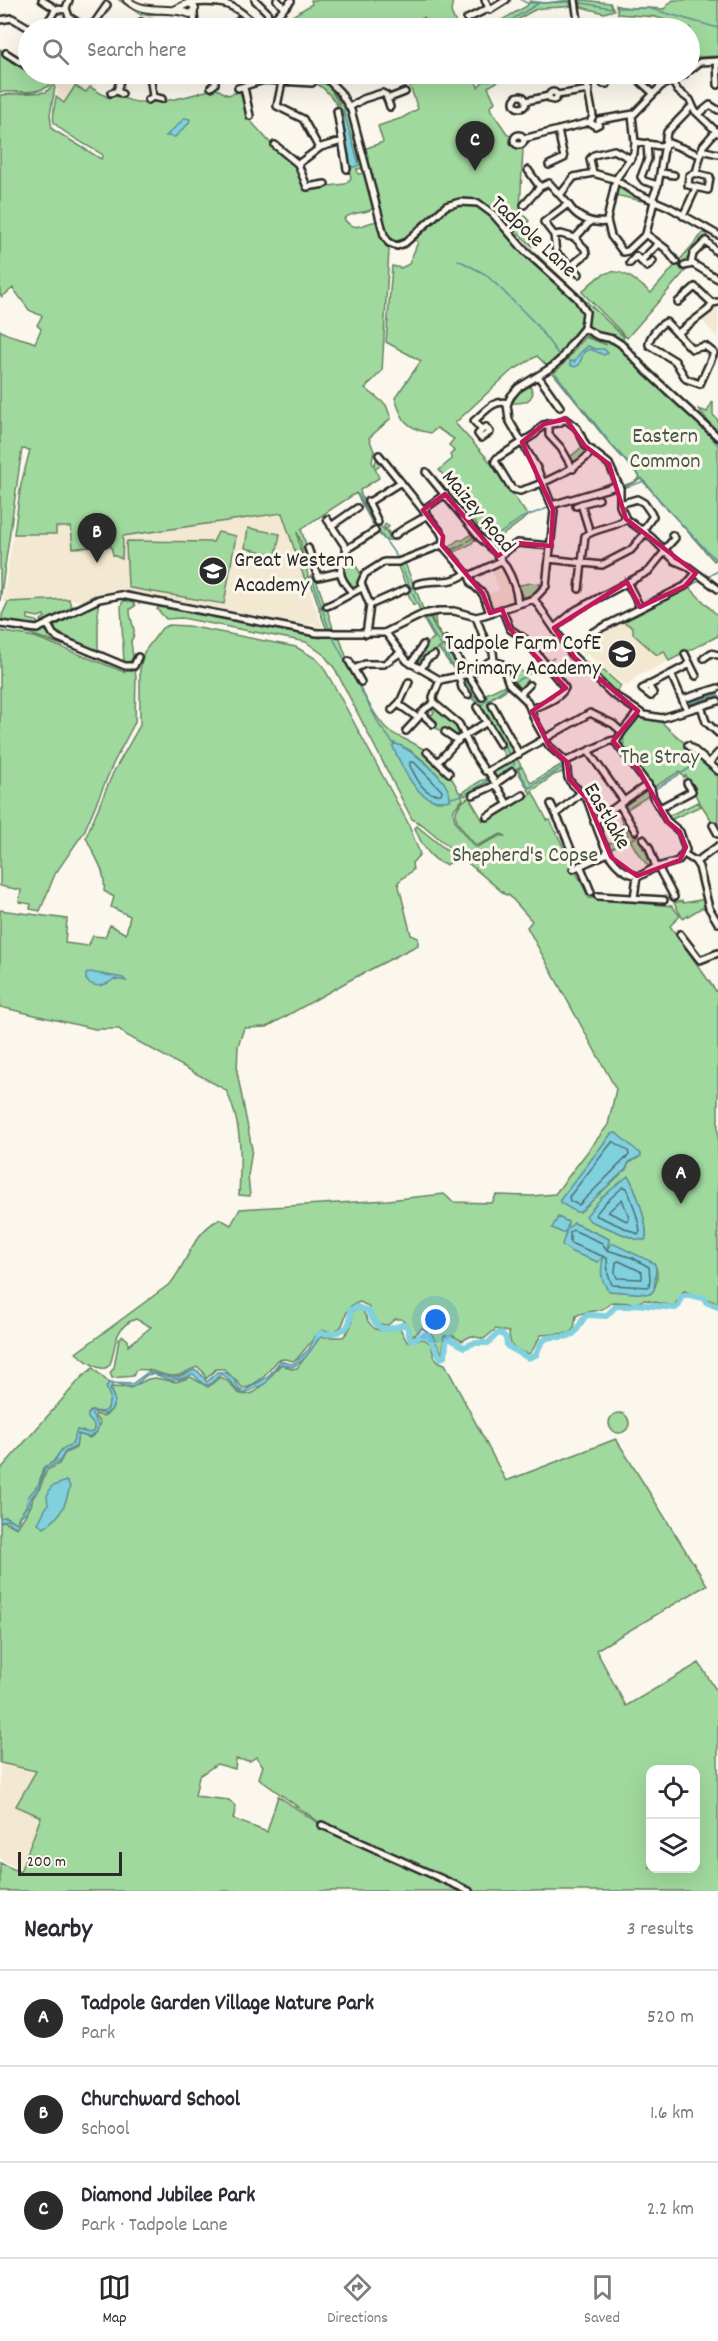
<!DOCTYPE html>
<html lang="en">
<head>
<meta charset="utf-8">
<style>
	body { margin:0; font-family:Dekko,sans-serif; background:#f2f2f3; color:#2b2b33 }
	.controls { position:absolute; right:18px; bottom:18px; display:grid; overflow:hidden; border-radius:12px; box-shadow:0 6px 24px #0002 }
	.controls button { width:54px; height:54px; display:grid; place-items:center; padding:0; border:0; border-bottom:2px solid #e1e1e2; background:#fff; color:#2b2b33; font:30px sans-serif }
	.scale { position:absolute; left:18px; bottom:15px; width:104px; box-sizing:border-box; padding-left:6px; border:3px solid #2b2b2b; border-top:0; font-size:16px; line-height:21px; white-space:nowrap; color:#2b2b2b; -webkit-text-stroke:4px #fbf7ec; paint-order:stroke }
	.you { position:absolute; left:436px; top:1320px; width:21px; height:21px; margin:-15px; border:4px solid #fff; border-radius:50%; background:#1a73e8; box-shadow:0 0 0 9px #1a73e833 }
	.badge { display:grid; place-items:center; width:39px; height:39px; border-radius:50%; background:#2b2b2b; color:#fff; font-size:20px; font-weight:700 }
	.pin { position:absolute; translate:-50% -50px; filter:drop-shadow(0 2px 3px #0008) }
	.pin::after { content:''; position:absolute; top:32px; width:21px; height:18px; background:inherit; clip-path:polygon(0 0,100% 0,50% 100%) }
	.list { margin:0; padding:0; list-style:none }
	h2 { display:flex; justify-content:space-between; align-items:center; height:78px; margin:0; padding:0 24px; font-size:26px }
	h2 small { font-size:20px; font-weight:400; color:#7c7c81 }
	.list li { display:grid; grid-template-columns:39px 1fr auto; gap:18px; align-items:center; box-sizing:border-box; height:96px; padding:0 24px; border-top:2px solid #e1e1e2 }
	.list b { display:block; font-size:22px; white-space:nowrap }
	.list p { margin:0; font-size:20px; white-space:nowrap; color:#7c7c81 }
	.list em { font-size:20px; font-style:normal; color:#7c7c81 }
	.icon { flex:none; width:33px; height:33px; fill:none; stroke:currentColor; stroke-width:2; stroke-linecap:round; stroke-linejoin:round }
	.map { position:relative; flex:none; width:718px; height:1891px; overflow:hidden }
	.search { position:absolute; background:#fff; box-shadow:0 6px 24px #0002; left:18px; right:18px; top:18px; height:66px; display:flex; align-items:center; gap:15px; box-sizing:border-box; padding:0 21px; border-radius:33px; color:#7c7c81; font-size:22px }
	.sheet { height:366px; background:#fff }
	nav { display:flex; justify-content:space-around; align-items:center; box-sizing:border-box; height:84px; border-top:2px solid #e1e1e2; background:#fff; font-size:16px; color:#7c7c81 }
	nav a { display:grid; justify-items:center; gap:3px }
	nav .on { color:#2b2b2b }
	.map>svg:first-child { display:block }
	.built { fill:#f3e8d2 }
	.green { fill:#a0d99d; stroke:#668264; stroke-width:1.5; fill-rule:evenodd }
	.water { fill:#81d0de; stroke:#5f8e96; stroke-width:1.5 }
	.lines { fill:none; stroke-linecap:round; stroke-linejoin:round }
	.shore { stroke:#4d6d73; stroke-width:1.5 }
	.stream { stroke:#5f8e96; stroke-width:1.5 }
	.river { stroke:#81d0de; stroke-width:6 }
	.minor-casing { stroke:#2b2b2b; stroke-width:10 }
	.major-casing { stroke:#2b2b2b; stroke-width:10 }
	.minor { stroke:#fbf7ec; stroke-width:5 }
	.major { stroke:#fbf7ec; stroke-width:6 }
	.marked { fill:#c2185b; fill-opacity:0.2; stroke:#c2185b; stroke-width:4.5; stroke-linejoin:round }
	.labels { text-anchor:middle; stroke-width:6; stroke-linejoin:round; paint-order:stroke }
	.street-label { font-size:22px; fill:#2b2b2b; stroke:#fbf7ec }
	.park-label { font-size:22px; fill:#485648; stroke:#fbf7ec }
	.poi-label { font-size:22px; fill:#2b2b2b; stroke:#fbf7ec; text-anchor:start }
</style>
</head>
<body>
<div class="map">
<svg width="718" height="1891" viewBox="0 0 718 1891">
	<rect width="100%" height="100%" fill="#fbf7ec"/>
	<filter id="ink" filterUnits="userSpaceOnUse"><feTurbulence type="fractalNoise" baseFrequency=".0167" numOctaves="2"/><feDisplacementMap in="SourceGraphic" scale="12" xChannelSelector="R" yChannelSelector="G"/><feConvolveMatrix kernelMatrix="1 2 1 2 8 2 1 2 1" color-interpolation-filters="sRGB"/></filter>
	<g filter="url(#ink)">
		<path class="built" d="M62,74H101L93,88L111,99L104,155L61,130L55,123L53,117L58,89L56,84Z
			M718,306V338L701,319Z
			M21,484L84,528L122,536L282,513L323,628H314L315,624L310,623L309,626L125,591L95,593L82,600H73V599L10,603L3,601Z
			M502,566L510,577L508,578L514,600L492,607L487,594L499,590L492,570Z
			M623,622L633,627V634L664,651L669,661L636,677L627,686H624L588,654L583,656L581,652L573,649L571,646Z
			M0,1763L36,1771L16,1807L41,1817L21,1870L0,1859Z"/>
		<path class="green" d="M119,0H124L129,5L177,13L141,15Z
			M311,0H453L451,12L458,28H428L424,17L406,28H273L312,4Z
			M569,0L571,6C562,8 543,7 537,9C515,18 514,29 487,28L527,6L530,1L546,3Z
			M581,0L610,3L614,10L604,13L581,7Z
			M673,0H718V56L699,57L695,60L690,55L693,45L690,28L656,17L618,14L616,5C622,9 652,7 664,9Z
			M0,49L28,70V74H35L52,83C42,95 15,91 0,92Z
			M289,74H318L336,89L347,105L364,168L357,169L358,174L365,173L375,206C367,216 354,209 344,219C355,234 365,222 378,221L389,245V250L382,371L365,388L386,405L391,418L369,438L374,451L372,462L374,466L379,453L382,454L380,462L384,463L375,468L379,478L360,490C361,498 370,515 375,521C378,526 382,526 385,531L384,526L386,524L389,527L386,529L394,539L392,540L386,531L391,540H385L377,532L356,493L301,529L315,573L303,560L301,542L297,532L302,560L307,569L308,577L305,580L282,513L123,536L122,559L113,555L111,546L73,548L71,527H56V534H14L21,484L30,450L22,449L0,601V330C10,338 23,337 35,343L41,329L37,325L42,316L29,310L13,288L2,297L0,294V95L46,92L53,85L55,87L50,115L52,129L101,159L103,155C93,148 58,131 54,122C52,115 55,104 56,97L64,103L75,86L86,92L90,87L109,98L117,94C138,112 191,96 215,88L228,95L242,91L248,118L273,146L298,168L306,189L345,184L351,178L342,134L339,100L332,92L337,100L338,107C324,84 316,80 291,81L289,76C300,82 311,76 322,83L320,79C309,75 299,79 289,74Z
			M436,74H473L478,87L484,81C494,82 501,74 511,74L488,87L495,102L490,107L491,110L508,135L511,136L513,145L521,148L534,138L523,149L520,211L529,221L526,224L532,246L516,231L514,233L624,337L621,342L600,335L589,328L588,310L585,303L525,250L488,208L459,200L450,202L435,211L407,238L393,242L388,238L364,149L383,142L378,126L402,118L418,109L408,80L420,76L426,82Z
			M617,184L649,201L650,203L615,195Z
			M469,204L486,211L524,255L584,310C586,332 564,354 548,367L537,356L510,372L455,423L487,458L528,516L492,543L449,490L453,487L439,470L452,459L450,455L454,451L449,445L454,439L437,428L431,433C406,429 402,420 395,398L421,361L386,342L392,266L401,268L409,264L418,242L415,240L448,209L454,206Z
			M704,232L708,234L681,265L686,270L627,338L582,292C610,262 622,268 651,293Z
			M584,333L619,345V348L621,347L718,439V558L714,561L641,479L622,488V486L634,482L640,477L609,443L553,373C567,364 573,349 585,337L607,345L584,335C573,344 568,362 555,367C567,358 573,343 584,333Z
			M625,341L650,369L705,420L709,426C680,400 647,374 624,343Z
			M530,386L533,393C530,403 521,403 512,403L519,393Z
			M713,401V415L718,420V435L699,409L707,412Z
			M583,446L589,451L574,466L569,458Z
			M248,528L280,534L276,555L245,548Z
			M218,532L236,536L224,604L130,588L128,585L126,545L127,541L213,542Z
			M473,533L475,535L467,542L476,535L477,537L471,544L453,553L452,551L465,543L451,550L449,547L458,540H463Z
			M349,555L361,574L358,587L354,589C344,578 340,569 349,555Z
			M405,563L414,586L407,588L397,564Z
			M314,574L325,605L319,607L309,577Z
			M531,583L542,584L532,594L523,598L519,585Z
			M415,587L423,609L420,610L417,603L413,605L407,591Z
			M690,588L718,616V636L669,661L664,651L657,655L633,634V627L623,622Z
			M95,595V597L72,610L42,624L41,620L45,617L44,615L38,617L28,615V619L37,621V624L33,627L2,621V615L8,602L69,599L71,607Z
			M128,600L133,602L135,606L130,609C129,622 139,630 131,641L133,658L128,663H124L121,606L123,601Z
			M98,602V652L55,631V626Z
			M326,606L333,628H326L319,609Z
			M159,607L320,638L330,636L340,638C346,661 370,712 387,729C394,735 404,739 411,742C429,750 452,774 459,792L462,793L463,799C461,802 455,806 454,810C450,820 468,839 475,847H477L500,836H506L501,834L478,845H475C461,827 443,813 469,797L483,821H485L531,794L517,770L522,767L531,783L564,763L566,771L554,775L532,791L547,820H550L589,898L672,906L680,916L670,926L718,994V1303L684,1291L674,1306L645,1300L634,1303L612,1302C600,1315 590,1308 576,1316L574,1328L570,1333L541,1335L532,1351L528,1354C513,1348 510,1349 509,1332L496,1329L484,1339L471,1336L462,1341L453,1336H444L442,1354L432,1335L422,1328L415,1335H411L409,1325L401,1319H395L388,1325L377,1324L368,1306L360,1302C342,1308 349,1314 341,1327L333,1332L322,1330L319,1332L297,1359L293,1361L285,1359L278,1360L263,1378L249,1387L243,1388L224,1369H216L206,1379L203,1372L198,1367C189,1369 184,1375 175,1376C161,1377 152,1367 136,1370L133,1376L112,1378L110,1373L114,1368L119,1339L123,1336L128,1340V1346L151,1327L136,1319C104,1329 121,1371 101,1368C93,1367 83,1358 76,1353L171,1283C188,1261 193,1232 220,1219L231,1225L240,1209L388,1200L444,1194L453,1202L492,1203L496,1195L532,1196L555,1194L608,1125L616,1089L527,927L532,921L508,894L506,895L423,825L412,819L335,669L324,655L306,642L182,618L166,619L157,609ZM394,744C408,745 427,763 437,774C442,781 446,792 450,800L434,801ZM616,1133L638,1158L629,1163L626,1169L580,1212ZM628,1176C635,1186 650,1230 645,1240L635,1239L590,1221ZM574,1223L609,1239L608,1248ZM654,1263C659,1272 658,1287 650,1294L610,1291Z
			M435,616L436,627L450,649L443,640L445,645L428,655L420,665L416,662C424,653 424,644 434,638L424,620L430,617L434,627L441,637L431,617Z
			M169,625L188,626L296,647L315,658L322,665L337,691L408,823L420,854L412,863L413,870L398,882L411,935L418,938V945L350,980L267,1027L244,1028L238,1046L237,1072L252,1149L248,1176L250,1196L239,1195C241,1156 243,1126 226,1090L126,1035L119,1029H95L0,1007V910L67,919L65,943L88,946L93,936L105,937L110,925L126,934L130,916L111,907L114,897L104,891C107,870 93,855 86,837L113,773L140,725V669L144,652L162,628Z
			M12,630L31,632L44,630L64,646L31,634Z
			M0,631L35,637L124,672L127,670L135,671L136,677L135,722L113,764L84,832L55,874L40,911L30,909L31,904L19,902L21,890L0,886Z
			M445,645L459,668V670L455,671L439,649Z
			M518,669L521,671L527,680L525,685L519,690L520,692L509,680L511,679L518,687L509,673Z
			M595,671H604L621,686L617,691H613Z
			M462,678H465L482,700L488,697L482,699V696L507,684L509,688L489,700L496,719L515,751L506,757L500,748H504L478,705L462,687Z
			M718,692V696L688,705V701Z
			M432,706L453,722L461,734L457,736V739L455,738L456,735L446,728L442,732L434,726L437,722L428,714L425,716L423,713L426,710L432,715L434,712L430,708Z
			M639,716L660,721L718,773V830L698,800L686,776L684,777L679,772L656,786L651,785C646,771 616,750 625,735C629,728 635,723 639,716Z
			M517,758L521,766L496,781L493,771Z
			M487,774L488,779L492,783L465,796L463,792L482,780H487L485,775Z
			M648,789L650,795L626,810L623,805Z
			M698,802L701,806L670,820L668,816Z
			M623,815L637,836L634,838L638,836L645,844L642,846L643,849L647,848L650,857L648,858L651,859L652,865L649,867L639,855L630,840L634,838L610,849L608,844L628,835L620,817Z
			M417,826L451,854L453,861L446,865C431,861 420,842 415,828Z
			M706,899V908H701L683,919L674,903L682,901L683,903Z
			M355,1309H360C365,1313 366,1316 368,1321C376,1335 387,1330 400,1328L407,1342L424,1339L431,1344C433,1353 434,1362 445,1364L506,1481L616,1439L707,1585L596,1650L626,1706L699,1663L718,1693V1891H475L323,1825L262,1781L259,1778L263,1766L256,1757L250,1761L236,1759L235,1769L217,1764L199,1776L195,1796L229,1800L236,1807L233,1819L267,1832L278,1796L322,1826L320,1829L338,1835L461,1891H0V1863L20,1872L41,1817L16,1806L36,1771L0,1763V1523L3,1521L17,1528L31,1506L33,1497L38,1492L47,1470L59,1464L65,1453L76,1448L78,1434L90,1438L96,1433L100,1423L95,1417V1414L103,1416C119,1409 112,1399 112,1387L130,1388L148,1379L155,1378L176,1382L191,1377L208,1387L220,1377C232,1380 232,1391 241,1394C259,1399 272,1371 282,1364L291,1369L297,1368L320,1337H343C350,1329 354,1324 352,1313ZM650,1770H696V1868H650Z
			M93,1368L109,1383L107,1389L110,1397L108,1409L103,1412L91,1411L88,1414L94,1425V1431L90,1433L77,1431L72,1444L60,1452L53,1462L43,1468L39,1484L29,1497L26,1507L19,1516L17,1523L6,1517L0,1518V1470L82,1377Z
			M609 1423a10 10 0 1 1 20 0a10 10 0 1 1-20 0Z"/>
		<path class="water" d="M343,109L359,165L351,168L344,129Z
			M185,118L190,119L189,123L175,137L166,136Z
			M588,346L595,349H604L608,353L604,355L590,349L584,352L579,365L575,367L570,365V361L574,362L580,353Z
			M394,743C412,749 452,781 450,800C418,808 404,770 393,747Z
			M90,972L123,978L126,981L114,979C104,987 95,989 86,980V974Z
			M616,1133L641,1154V1156L629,1162L626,1169L580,1212H576L561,1203L560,1200L611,1134Z
			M628,1176C635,1186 650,1229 645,1240L635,1239L590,1221L586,1216L601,1198Z
			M558,1217L568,1222L567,1229L574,1223L609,1239L607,1250L611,1244H614L654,1263L656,1268L654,1290L650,1294L610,1291C600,1283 600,1268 604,1256L598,1262L572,1252L562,1245L567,1229L563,1233L552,1228Z
			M320,1332H324C314,1343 308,1360 292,1367L282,1364L279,1365L266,1383L244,1394C234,1392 232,1378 221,1374L209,1385L203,1384L193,1374C165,1389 161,1370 147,1375C141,1378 139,1385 132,1387L113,1384L110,1389L115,1401L111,1410L105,1414L94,1412L92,1415L98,1425L97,1432L89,1437L78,1434L76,1446L65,1452L59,1462L45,1469L40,1486L31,1498L28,1510L21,1516L18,1526H14L6,1520L0,1522V1518L5,1517L17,1523L19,1516L26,1507L28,1497L39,1484L44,1467L55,1461L62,1449L72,1444L77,1430L89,1433L94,1431V1425L88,1418V1414L92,1411L103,1412L108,1409L110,1397L106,1387L109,1383L132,1384L148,1372L176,1378L194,1370L198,1371L207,1382L217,1372C229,1370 235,1380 240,1390L244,1391L268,1377L280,1361L292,1364L296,1362L309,1349L315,1336Z
			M66,1481L70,1486C66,1505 60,1518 44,1528L38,1523L48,1504L47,1496L51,1487Z"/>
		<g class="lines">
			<path class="shore" d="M410,762H414L442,791L441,794C424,797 417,779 410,766Z
				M613,1141L628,1151L629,1155L579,1205L570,1201L569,1197Z
				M623,1187L627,1188C632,1202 638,1216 640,1231L638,1234L595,1215L605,1203Z
				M622,1199L629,1217L627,1221L608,1212Z
				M573,1230L602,1243L607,1250L633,1258L649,1267L650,1279L649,1287L612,1285L608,1274L607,1258L570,1243V1232Z
				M619,1261L642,1272V1279L617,1278L615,1272L616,1262Z"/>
			<path class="stream" d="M521,0L527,3H538
				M581,3L612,8
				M618,8H648L718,28
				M498,28L539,3L570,2
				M458,260L485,274L499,287
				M501,289L535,323L558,354
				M586,333L618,346
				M626,353L643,372
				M556,374L578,403
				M646,375L697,422L718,445
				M582,407L607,439
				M609,442L639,475
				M642,478L663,505
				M623,488L642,482
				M358,494L374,524L397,557
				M559,506L617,490
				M666,508L716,560
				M491,540L521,518L548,508
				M401,565L419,608
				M312,577L328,626
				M707,577L718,571
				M426,621L441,646
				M333,638L380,726L394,744
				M576,645L699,581
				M443,650L455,669
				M547,662L554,658
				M527,675L541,666
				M516,681L524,677
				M464,683L489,718L509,754
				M490,699L506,687
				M690,703L718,694
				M481,705L488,700
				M592,753L612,744
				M574,762L587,756
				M518,769L529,788L563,767
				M496,777L515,764L513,762
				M655,789L690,768L695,767
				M467,793L488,781
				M451,798L463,795"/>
			<path class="river" d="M318,1335L320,1333C330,1335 349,1332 350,1320C351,1317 350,1313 350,1310L357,1307L368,1311C379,1331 382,1333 404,1324L407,1326L410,1339C417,1341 421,1333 428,1335L441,1358L445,1356L446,1342L449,1338L464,1347L474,1343H488L497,1334L501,1333L506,1338L507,1346L528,1358L536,1355C538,1351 539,1346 542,1342C551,1332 563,1341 573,1334C580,1329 580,1320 587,1315L606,1316L616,1306H631L635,1304L675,1308L679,1305L681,1297L688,1295L704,1298L706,1302L718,1307"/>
			<g class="minor-casing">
				<path id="minor" d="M42,0L56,9L66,10
					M69,0L66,8L69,17L86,28
					M255,0L267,12L271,23
					M277,0L283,7
					M485,0L490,10L506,0
					M575,0L579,28
					M191,3C225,0 236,4 258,28
					M194,12L195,28
					M467,19L489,8
					M0,20L12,18L29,28
					M239,20L249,28
					M141,22L146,25L151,23
					M44,28L56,9
					M91,28L107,5
					M265,28L291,1
					M6,53L28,67
					M717,61L718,85
					M690,70L700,62L718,61
					M150,74L153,97
					M251,74L254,83
					M585,74L593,116L590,122L595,126L599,124V120L634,114L661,86L685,74
					M632,74L653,93
					M330,80L338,74
					M672,81L678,91L690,100L695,111L718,133
					M282,82L277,106L303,119L319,148
					M603,84H607V74
					M211,87L215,84V74
					M244,87L250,116
					M238,88L264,80L312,83
					M117,91L122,74
					M549 96a4 4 0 1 1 8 0a4 4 0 1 1-8 0Z
					M111,93L117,91L122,94
					M557,95L589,90
					M514 102a6 6 0 1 1 12 0a6 6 0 1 1-12 0Z
					M387,99L405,92
					M148,100L153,97L162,99
					M526,101L549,96
					M350,107L363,99L382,93L386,95L390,107
					M337,111L347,169
					M699,114L710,105L718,110
					M632,115L635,142L634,153L616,179L607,220L611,236L623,252L628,251L646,234L654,201
					M514 140a5 5 0 1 1 10 0a5 5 0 1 1-10 0Z
					M523,139L590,122
					M635,142L660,146L669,143L700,155
					M647,143L648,159L641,177L644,181L658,185L652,200
					M275,145L298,164L307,187L325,184
					M701,150L718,154
					M298,164L321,147L342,141
					M549,165L564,158L558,130
					M528,170L540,187L549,183L568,204L544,222L554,235
					M593,173L590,159L594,155L614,150L631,159
					M662,173L674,175
					M694,173L710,177L708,190L688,185L689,176Z
					M696,173L703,146L715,132
					M658,185L667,132L692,106
					M560,195L574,177L593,173L614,179L634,192L669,207L718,235
					M568,204C577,218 590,224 607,222
					M524,205L540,187
					M683,216L696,188
					M646,234L666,249L676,262
					M575,238L561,234L554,235L556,253L571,266L586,254L585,249L575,238L589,223
					M653,261L647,267L641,261L658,244
					M630,263L636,256L641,261
					M691,264L693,254L706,241L718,253
					M571,266L579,274
					M684,266L693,264L718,279
					M678,302L695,287L712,303
					M666,322L692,349L705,346L714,353L700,384L686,379L675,361L649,345C648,338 659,325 666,322Z
					M584,328L598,336L613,339L621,344L646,371L718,437
					M678,333L709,309L712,303L718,302
					M538,376L560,407
					M549,423V435L561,448L573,469
					M482,430L478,434L481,438L490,432L486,427L482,430L474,421C485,412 493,399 508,403
					M592,450C583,467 539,485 520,491L512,489L495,461L497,458L535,434L543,425L559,423L565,419L577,428L586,446L609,464L620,488V506L626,519L651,537L675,561L687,566L718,589
					M379,455L440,531L443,537L442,545
					M426,472L480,538C501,554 516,578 518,604
					M368,501L378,522
					M369,502L401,482
					M581,504L599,499
					M620,504L637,499L644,503L653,516L643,530
					M552,505L619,485
					M576,506L581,504L590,533
					M423,510L445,494
					M327,519L347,549C339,569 336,575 352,592
					M331,526L357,508
					M394,536C404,527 416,523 427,515
					M308,548L318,577L340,572
					M347,549L375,531
					M664,550L675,538L672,535
					M498,557L517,543L551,546
					M549,559L602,565L631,550L646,532
					M627,582L640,607
					M417,584C435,578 451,586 466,573
					M579,589L585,536C597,527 614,528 626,519
					M534,599L573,656L611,693L644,715L662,718L718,701
					M370,605L406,589
					M327,606C340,601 349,594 362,588
					M502,609L510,629L525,639L565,688C560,699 542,705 531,709
					M490,613L483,594L472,584L469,576L501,561
					M476,617L484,638L493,652L494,660
					M0,624L37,629L99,599L121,595L317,633H384L423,614L439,611H454L476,617L484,615L534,599L546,586L554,511L537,468L509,420L507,404L511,396L518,388L552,367L561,359L571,344L584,328L586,312L577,298L525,251L493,214L478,203L460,202L446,206L405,243L397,246L389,243L384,235L351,110L340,92L322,74
					M48,625L53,634L58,638L125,666H134L138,657
					M554,628L576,610L649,571L665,551
					M593,632L685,586L696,573
					M386,633L407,661L440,680L469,674L492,660L502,664L509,684L527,701L535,721L549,746L566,761C568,767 566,775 569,780C574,788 584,792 588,802C598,827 606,873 640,876L654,868L678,861L686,850L680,832L667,821L653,797L651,789L616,743C619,732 632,722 638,711
					M366,634L370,605L361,583L365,574L384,562H398L442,545L469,576
					M446,640L482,697
					M685,654L696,676
					M704,658L711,653L718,655
					M349,661L361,682
					M411,664L423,645
					M354,669L365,664H384L400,653
					M421,669L427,659L434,655
					M459,676L462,688L468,695
					M440,680L433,697L434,703L459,724L473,753L485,771H488L590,713L613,724L622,732
					M648,685L653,693L651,696L642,689L671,674
					M520,694L529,685
					M683,699L718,688
					M398,704L418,718L425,709L434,703
					M492,705L519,754
					M701,706L706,722L718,733
					M477,707L500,744
					M392,710L400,702L409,682
					M687,710L671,674L690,664
					M421,713L433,724
					M406,731L418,718
					M445,732L458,741
					M688,745L709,763L718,753
					M588,751L624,801
					M427,752L449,773
					M566,761L610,741L616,740
					M438,762L459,739L487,722
					M709,763L718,771
					M488,771L508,805
					M473,795L491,787L512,772
					M551,804L562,827L572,852
					M619,804L635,831
					M660,808L692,791L687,783
					M556,814L582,792
					M487,817L523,795
					M594,822L648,784
					M713,825L718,834
					M643,839L649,847L656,867
					M684,854L695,861L699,867L709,908L718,923
					M696,862L718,846
					M580,865L591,892
					M658,867L674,897
					M573,869L608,853
					M598,896L664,900
					M634,898L637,876
					M680,934L700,960L718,953
					M322,1825L469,1891"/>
			</g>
			<g class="major-casing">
				<path id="major" d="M127,0C145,16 169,5 190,14L195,9L193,5L189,3L174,10"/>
			</g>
			<use href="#minor" class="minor"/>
			<use href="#major" class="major"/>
		</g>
	</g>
	<path class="marked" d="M566,419L585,446L609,464L626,519L696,573L685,586L640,607L627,582L554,628L575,658L638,711L613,741L639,770L668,822L680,832L686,847L680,860L637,876L611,857L587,799L569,779L567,762L549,746L532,711L566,688L510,629L502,609L490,613L483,594L442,545L443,536L423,510L445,494L498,556L517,543L551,546L553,509L522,442L544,424Z"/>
	<defs>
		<g id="school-disc" transform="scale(1.5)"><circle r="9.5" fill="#2b2b2b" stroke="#fbf7ec"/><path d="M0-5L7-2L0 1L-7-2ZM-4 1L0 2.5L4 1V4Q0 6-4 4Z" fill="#fff"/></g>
	</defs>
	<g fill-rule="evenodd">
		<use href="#school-disc" x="213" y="571"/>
		<use href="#school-disc" x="622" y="654"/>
	</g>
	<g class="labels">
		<g class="street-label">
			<text transform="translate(535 235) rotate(43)" y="8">Tadpole Lane</text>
			<text transform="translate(480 510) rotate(50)" y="8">Maizey Road</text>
			<text transform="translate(609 815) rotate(60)" y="8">Eastlake</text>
		</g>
		<g class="park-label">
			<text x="665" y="442">Eastern<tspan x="665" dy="25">Common</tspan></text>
			<text x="660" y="763">The Stray</text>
			<text x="525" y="861">Shepherd's Copse</text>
		</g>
		<g class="poi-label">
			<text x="234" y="566">Great Western<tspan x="234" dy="25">Academy</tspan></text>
			<text x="601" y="649" text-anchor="end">Tadpole Farm CofE<tspan x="601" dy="25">Primary Academy</tspan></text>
		</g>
	</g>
</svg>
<div class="controls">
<button><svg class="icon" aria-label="locate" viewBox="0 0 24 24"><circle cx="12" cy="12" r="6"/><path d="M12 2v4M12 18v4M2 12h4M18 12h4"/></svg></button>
<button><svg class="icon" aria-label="layers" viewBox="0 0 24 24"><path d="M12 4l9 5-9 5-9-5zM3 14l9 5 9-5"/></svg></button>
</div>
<div class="scale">200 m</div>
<div class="you"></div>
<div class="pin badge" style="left:681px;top:1204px">A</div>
<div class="pin badge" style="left:97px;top:563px">B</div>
<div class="pin badge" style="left:475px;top:171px">C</div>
<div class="search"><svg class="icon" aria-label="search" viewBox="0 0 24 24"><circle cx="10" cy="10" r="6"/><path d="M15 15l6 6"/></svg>Search here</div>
</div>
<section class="sheet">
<h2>Nearby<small>3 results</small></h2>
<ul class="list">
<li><span class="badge">A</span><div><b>Tadpole Garden Village Nature Park</b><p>Park</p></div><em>520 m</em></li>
<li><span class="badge">B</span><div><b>Churchward School</b><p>School</p></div><em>1.6 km</em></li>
<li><span class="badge">C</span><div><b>Diamond Jubilee Park</b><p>Park · Tadpole Lane</p></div><em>2.2 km</em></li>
</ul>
</section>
<nav>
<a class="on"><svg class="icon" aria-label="map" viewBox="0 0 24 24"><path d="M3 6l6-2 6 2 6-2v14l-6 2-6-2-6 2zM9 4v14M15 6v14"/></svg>Map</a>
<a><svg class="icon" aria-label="directions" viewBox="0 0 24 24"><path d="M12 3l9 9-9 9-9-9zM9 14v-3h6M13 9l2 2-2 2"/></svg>Directions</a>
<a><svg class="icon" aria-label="saved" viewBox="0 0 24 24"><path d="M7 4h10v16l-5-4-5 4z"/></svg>Saved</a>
</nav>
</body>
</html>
